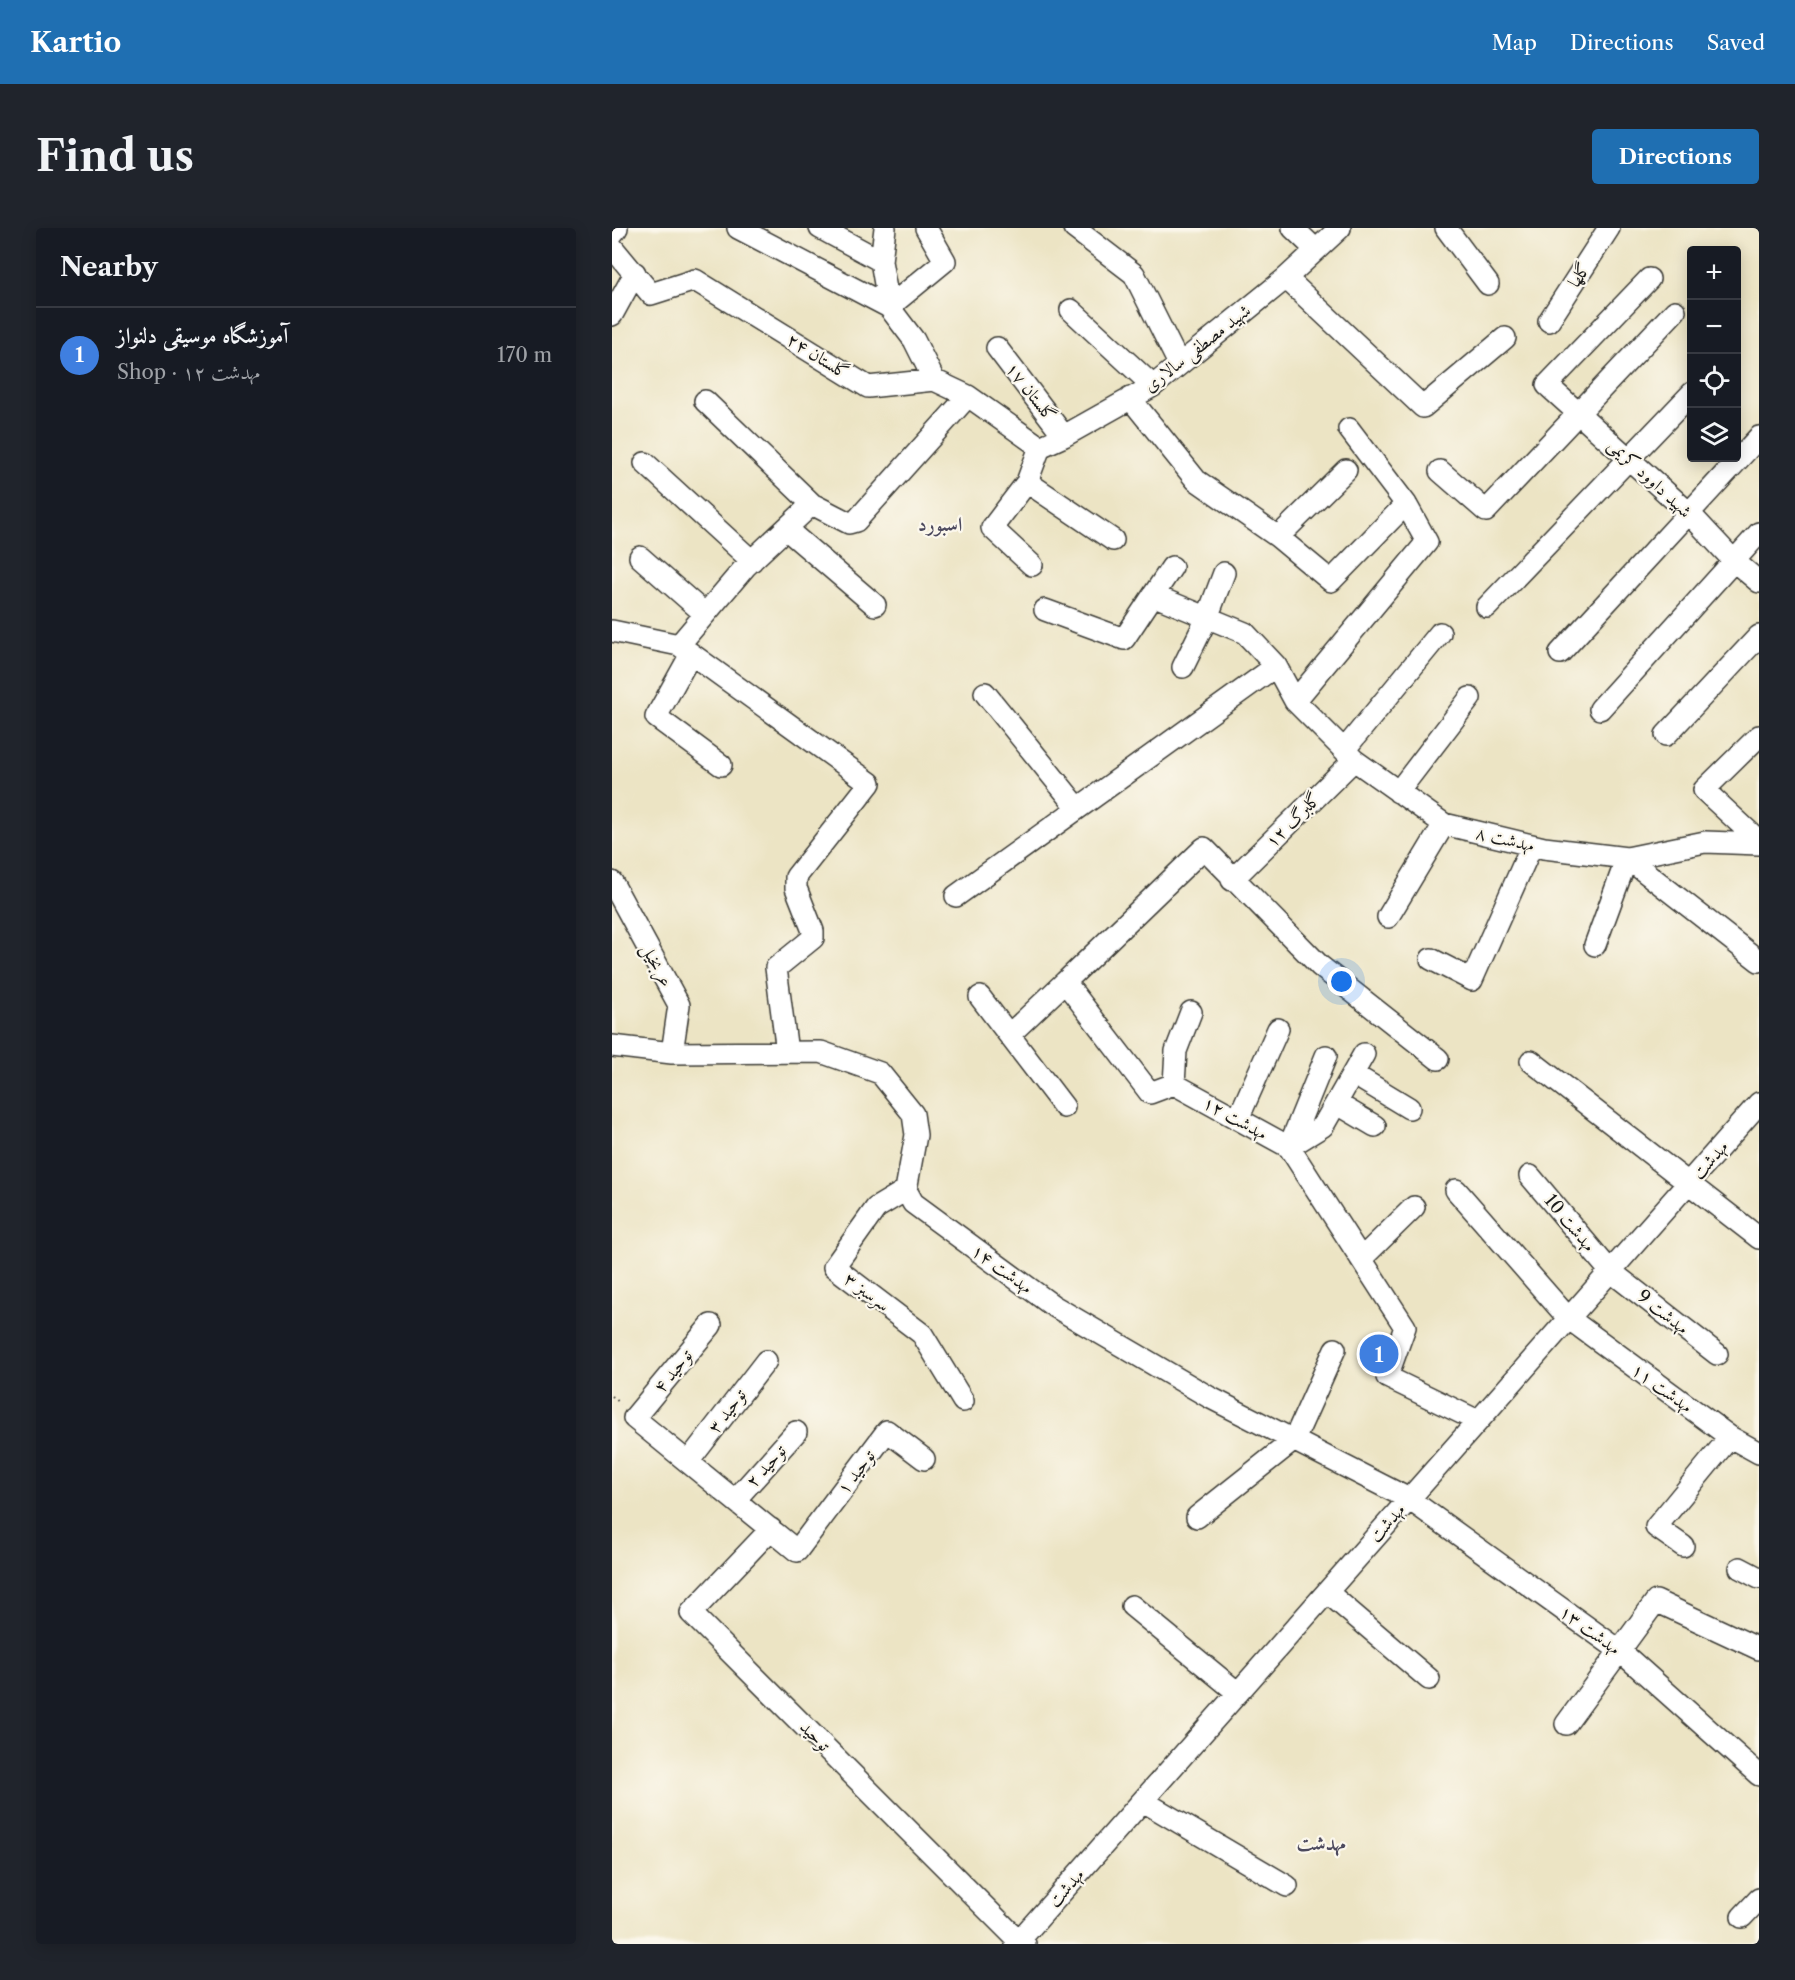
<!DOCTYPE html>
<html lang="en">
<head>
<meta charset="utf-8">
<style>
	body { margin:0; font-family:"Libre Caslon Text",Amiri,serif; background:#20242c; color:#f1f3f6 }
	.controls { position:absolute; right:18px; top:18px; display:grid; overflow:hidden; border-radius:6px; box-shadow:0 3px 15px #0003 }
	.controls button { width:54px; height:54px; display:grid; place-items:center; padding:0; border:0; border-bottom:2px solid #363941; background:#171b24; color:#f1f3f6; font:30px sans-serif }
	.you { position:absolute; left:730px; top:754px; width:21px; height:21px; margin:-15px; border:4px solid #fff; border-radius:50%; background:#1a73e8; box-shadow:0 0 0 9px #1a73e833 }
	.badge { display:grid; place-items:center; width:39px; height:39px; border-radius:50%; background:#1f6fb2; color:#fff; font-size:20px; font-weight:700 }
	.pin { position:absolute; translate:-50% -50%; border:3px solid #fff; box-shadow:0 2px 6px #0006 }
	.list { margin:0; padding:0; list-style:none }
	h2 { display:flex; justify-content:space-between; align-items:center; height:78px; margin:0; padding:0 24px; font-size:26px }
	h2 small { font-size:20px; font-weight:400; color:#9ea1a6 }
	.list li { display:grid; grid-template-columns:39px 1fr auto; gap:18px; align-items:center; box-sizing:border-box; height:96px; padding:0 24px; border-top:2px solid #363941 }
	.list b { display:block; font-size:22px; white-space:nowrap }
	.list p { margin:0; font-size:20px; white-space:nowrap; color:#9ea1a6 }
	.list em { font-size:20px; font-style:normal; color:#9ea1a6 }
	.icon { flex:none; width:33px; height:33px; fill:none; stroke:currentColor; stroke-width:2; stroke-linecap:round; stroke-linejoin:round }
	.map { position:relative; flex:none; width:1147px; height:1716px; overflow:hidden; border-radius:6px }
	header { display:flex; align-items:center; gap:36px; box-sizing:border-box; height:84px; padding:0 30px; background:#1f6fb2; color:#fff }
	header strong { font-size:28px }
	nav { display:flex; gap:33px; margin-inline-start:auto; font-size:21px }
	.intro { display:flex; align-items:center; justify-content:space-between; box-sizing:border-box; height:144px; padding:0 36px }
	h1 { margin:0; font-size:42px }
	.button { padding:15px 27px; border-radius:6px; background:#1f6fb2; color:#fff; font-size:21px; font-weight:700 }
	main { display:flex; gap:36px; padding:0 36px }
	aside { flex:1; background:#171b24; border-radius:6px; box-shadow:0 3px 15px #0003 }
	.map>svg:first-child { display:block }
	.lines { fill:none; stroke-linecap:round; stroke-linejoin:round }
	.minor-casing { stroke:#3b3a35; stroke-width:24 }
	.path { stroke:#3b3a35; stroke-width:2; stroke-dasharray:1.5 4.5; stroke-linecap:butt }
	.minor { stroke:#fff; stroke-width:21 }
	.labels { text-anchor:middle; stroke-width:4.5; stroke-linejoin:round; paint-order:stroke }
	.street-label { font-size:18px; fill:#1c1c1c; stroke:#fbf7ec }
	.neighbourhood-label { font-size:20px; font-weight:bold; fill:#4d4a5e; stroke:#fbf7ec }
</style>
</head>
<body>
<header>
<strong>Kartio</strong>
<nav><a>Map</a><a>Directions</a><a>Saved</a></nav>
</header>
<div class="intro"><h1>Find us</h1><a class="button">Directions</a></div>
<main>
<aside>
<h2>Nearby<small></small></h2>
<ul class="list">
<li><span class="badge" style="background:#3f7fe0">1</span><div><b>آموزشگاه موسیقی دلنواز</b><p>Shop · مهدشت ۱۲</p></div><em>170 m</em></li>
</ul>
</aside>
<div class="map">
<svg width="1147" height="1716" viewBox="0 0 1147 1716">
	<rect width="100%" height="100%" fill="#fbf7ec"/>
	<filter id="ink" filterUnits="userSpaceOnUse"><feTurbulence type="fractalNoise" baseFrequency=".0167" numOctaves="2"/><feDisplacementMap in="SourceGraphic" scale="12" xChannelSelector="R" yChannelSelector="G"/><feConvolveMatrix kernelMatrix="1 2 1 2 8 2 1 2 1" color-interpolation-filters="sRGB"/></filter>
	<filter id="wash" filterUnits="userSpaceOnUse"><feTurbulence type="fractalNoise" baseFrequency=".008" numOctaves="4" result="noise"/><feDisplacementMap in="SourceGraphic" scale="24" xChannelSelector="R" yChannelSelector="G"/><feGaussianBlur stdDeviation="1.35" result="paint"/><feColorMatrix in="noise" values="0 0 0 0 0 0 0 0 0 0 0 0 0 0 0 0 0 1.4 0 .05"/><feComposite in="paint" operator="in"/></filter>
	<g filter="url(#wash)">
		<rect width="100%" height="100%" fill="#ece4c4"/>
	</g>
	<g filter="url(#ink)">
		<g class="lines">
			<g class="minor-casing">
				<path id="minor" d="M126,0L277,79L302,112L322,152
					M208,0L269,33
					M273,0L269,33L277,79L333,33L314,0
					M462,0L522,46L567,136
					M681,0L704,22
					M834,0L876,56
					M0,6L5,0
					M0,19L39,66L83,52L256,159L322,152L356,168L428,219
					M674,50L811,179L893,110
					M1037,51L935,157L1078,286L1122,333L1147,354
					M459,82L541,158
					M0,87L23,45
					M937,93L997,0
					M385,120L452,208
					M518,170L584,252L666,309L734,242
					M93,173L200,276
					M428,219L452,208L541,158L674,50L728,0
					M33,235L140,333
					M828,243L874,283L1063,83
					M415,254L501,312
					M174,301L263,377
					M666,309L719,353L794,276
					M28,329L93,386
					M420,337L380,300L415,254L428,219
					M543,368L633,405L664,438L683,473L742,532L832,596L932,620L1015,630L1093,614L1147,616
					M875,379L1080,165
					M433,382L512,411L560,339
					M0,403L67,417
					M948,425L1147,209
					M79,426L44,489L109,537
					M571,439L595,390L612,345
					M373,465L466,580
					M683,473L815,314L794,276L737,201
					M988,481L1147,305
					M1054,507L1147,408
					M1147,508L1092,562L1147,613
					M733,521L828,405
					M786,564L858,470
					M620,652L742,532
					M0,654L67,777L60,825
					M344,668L664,438
					M776,689L832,596
					M983,717L1015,630L1147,733
					M819,731L860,752L920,617
					M368,769L452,879
					M397,807L453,754
					M0,818L60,825L209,824L268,845L301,886L304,907L294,962L301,975L440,1077L597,1169L797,1271L1007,1422L1147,1547
					M175,824L164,740L201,710V703L184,660V649L258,555L67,417L134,338L200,276L237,295L244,293L356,168
					M826,831L708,738L592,620L453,754L538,865L562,856L677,919L793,1099L775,1149L866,1193
					M919,833L1147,1010
					M741,846L797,880
					M562,856L564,823L579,784
					M724,875L763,898
					M626,891L666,801
					M677,919L711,898L752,826
					M677,919L714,828
					M918,948L997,1042L1105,1126
					M294,962L264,980L222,1039L310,1106L351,1173
					M844,962L956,1090L1118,1209L1147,1225
					M749,1031L802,979
					M99,1097L22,1190L185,1323L275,1203L312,1231
					M76,1234L154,1133
					M123,1272L184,1204
					M585,1289L682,1212L723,1121
					M159,1301L79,1385L407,1713L413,1716
					M1071,1318L1044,1299L1118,1209
					M1128,1340L1147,1350
					M715,1364L817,1451
					M520,1378L626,1465
					M954,1496L1044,1373L1147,1421
					M531,1573L675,1658
					M1130,1689L1147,1671
					M404,1716L1147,875"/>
			</g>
			<path class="path" d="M0,1168L9,1176"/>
			<use href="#minor" class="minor"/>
		</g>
	</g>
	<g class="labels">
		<g class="street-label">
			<text transform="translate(967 47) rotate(-57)" y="6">گلها</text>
			<text transform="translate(585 120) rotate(-38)" y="6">شهید مصطفی سالاری</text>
			<text transform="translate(206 128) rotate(32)" y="6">گلستان ۲۴</text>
			<text transform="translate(419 164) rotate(52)" y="6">گلستان ۱۷</text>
			<text transform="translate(1038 250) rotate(43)" y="6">شهید داوود کریمی</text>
			<text transform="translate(681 592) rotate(-45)" y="6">گلبرگ ١٢</text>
			<text transform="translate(893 611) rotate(13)" y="6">مهدشت ۸</text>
			<text transform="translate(45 737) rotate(62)" y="6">عربخیل</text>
			<text transform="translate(623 890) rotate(29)" y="6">مهدشت ۱۲</text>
			<text transform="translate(1098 932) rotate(-49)" y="6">مهدشت</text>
			<text transform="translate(958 995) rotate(50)" y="6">مهدشت 10</text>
			<text transform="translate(390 1041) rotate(36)" y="6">مهدشت ۱۴</text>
			<text transform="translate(255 1064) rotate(37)" y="6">سرسبز ۳</text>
			<text transform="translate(1051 1084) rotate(38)" y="6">مهدشت 9</text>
			<text transform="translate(61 1143) rotate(-51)" y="6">توحید ۴</text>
			<text transform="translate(1050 1160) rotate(36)" y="6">مهدشت ۱۱</text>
			<text transform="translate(115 1183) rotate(-53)" y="6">توحید ۳</text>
			<text transform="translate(154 1238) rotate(-48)" y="6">توحید ۲</text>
			<text transform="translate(244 1244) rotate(-53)" y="6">توحید ۱</text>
			<text transform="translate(775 1295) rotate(-49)" y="6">مهدشت</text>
			<text transform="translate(978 1402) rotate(36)" y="6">مهدشت ۱۳</text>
			<text transform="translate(203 1508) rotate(45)" y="6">توحید</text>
			<text transform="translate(454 1660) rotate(-49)" y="6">مهدشت</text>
		</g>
		<g class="neighbourhood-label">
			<text x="328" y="303">اسبورد</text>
			<text x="709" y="1622">مهدشت</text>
		</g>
	</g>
</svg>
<div class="controls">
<button>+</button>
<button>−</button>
<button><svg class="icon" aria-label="locate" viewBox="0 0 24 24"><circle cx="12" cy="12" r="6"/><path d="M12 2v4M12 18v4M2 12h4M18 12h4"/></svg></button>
<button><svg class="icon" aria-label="layers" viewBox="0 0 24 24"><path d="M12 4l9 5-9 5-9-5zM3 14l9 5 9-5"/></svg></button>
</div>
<div class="you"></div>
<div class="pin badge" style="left:767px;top:1126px;background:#3f7fe0">1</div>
</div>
</main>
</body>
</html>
